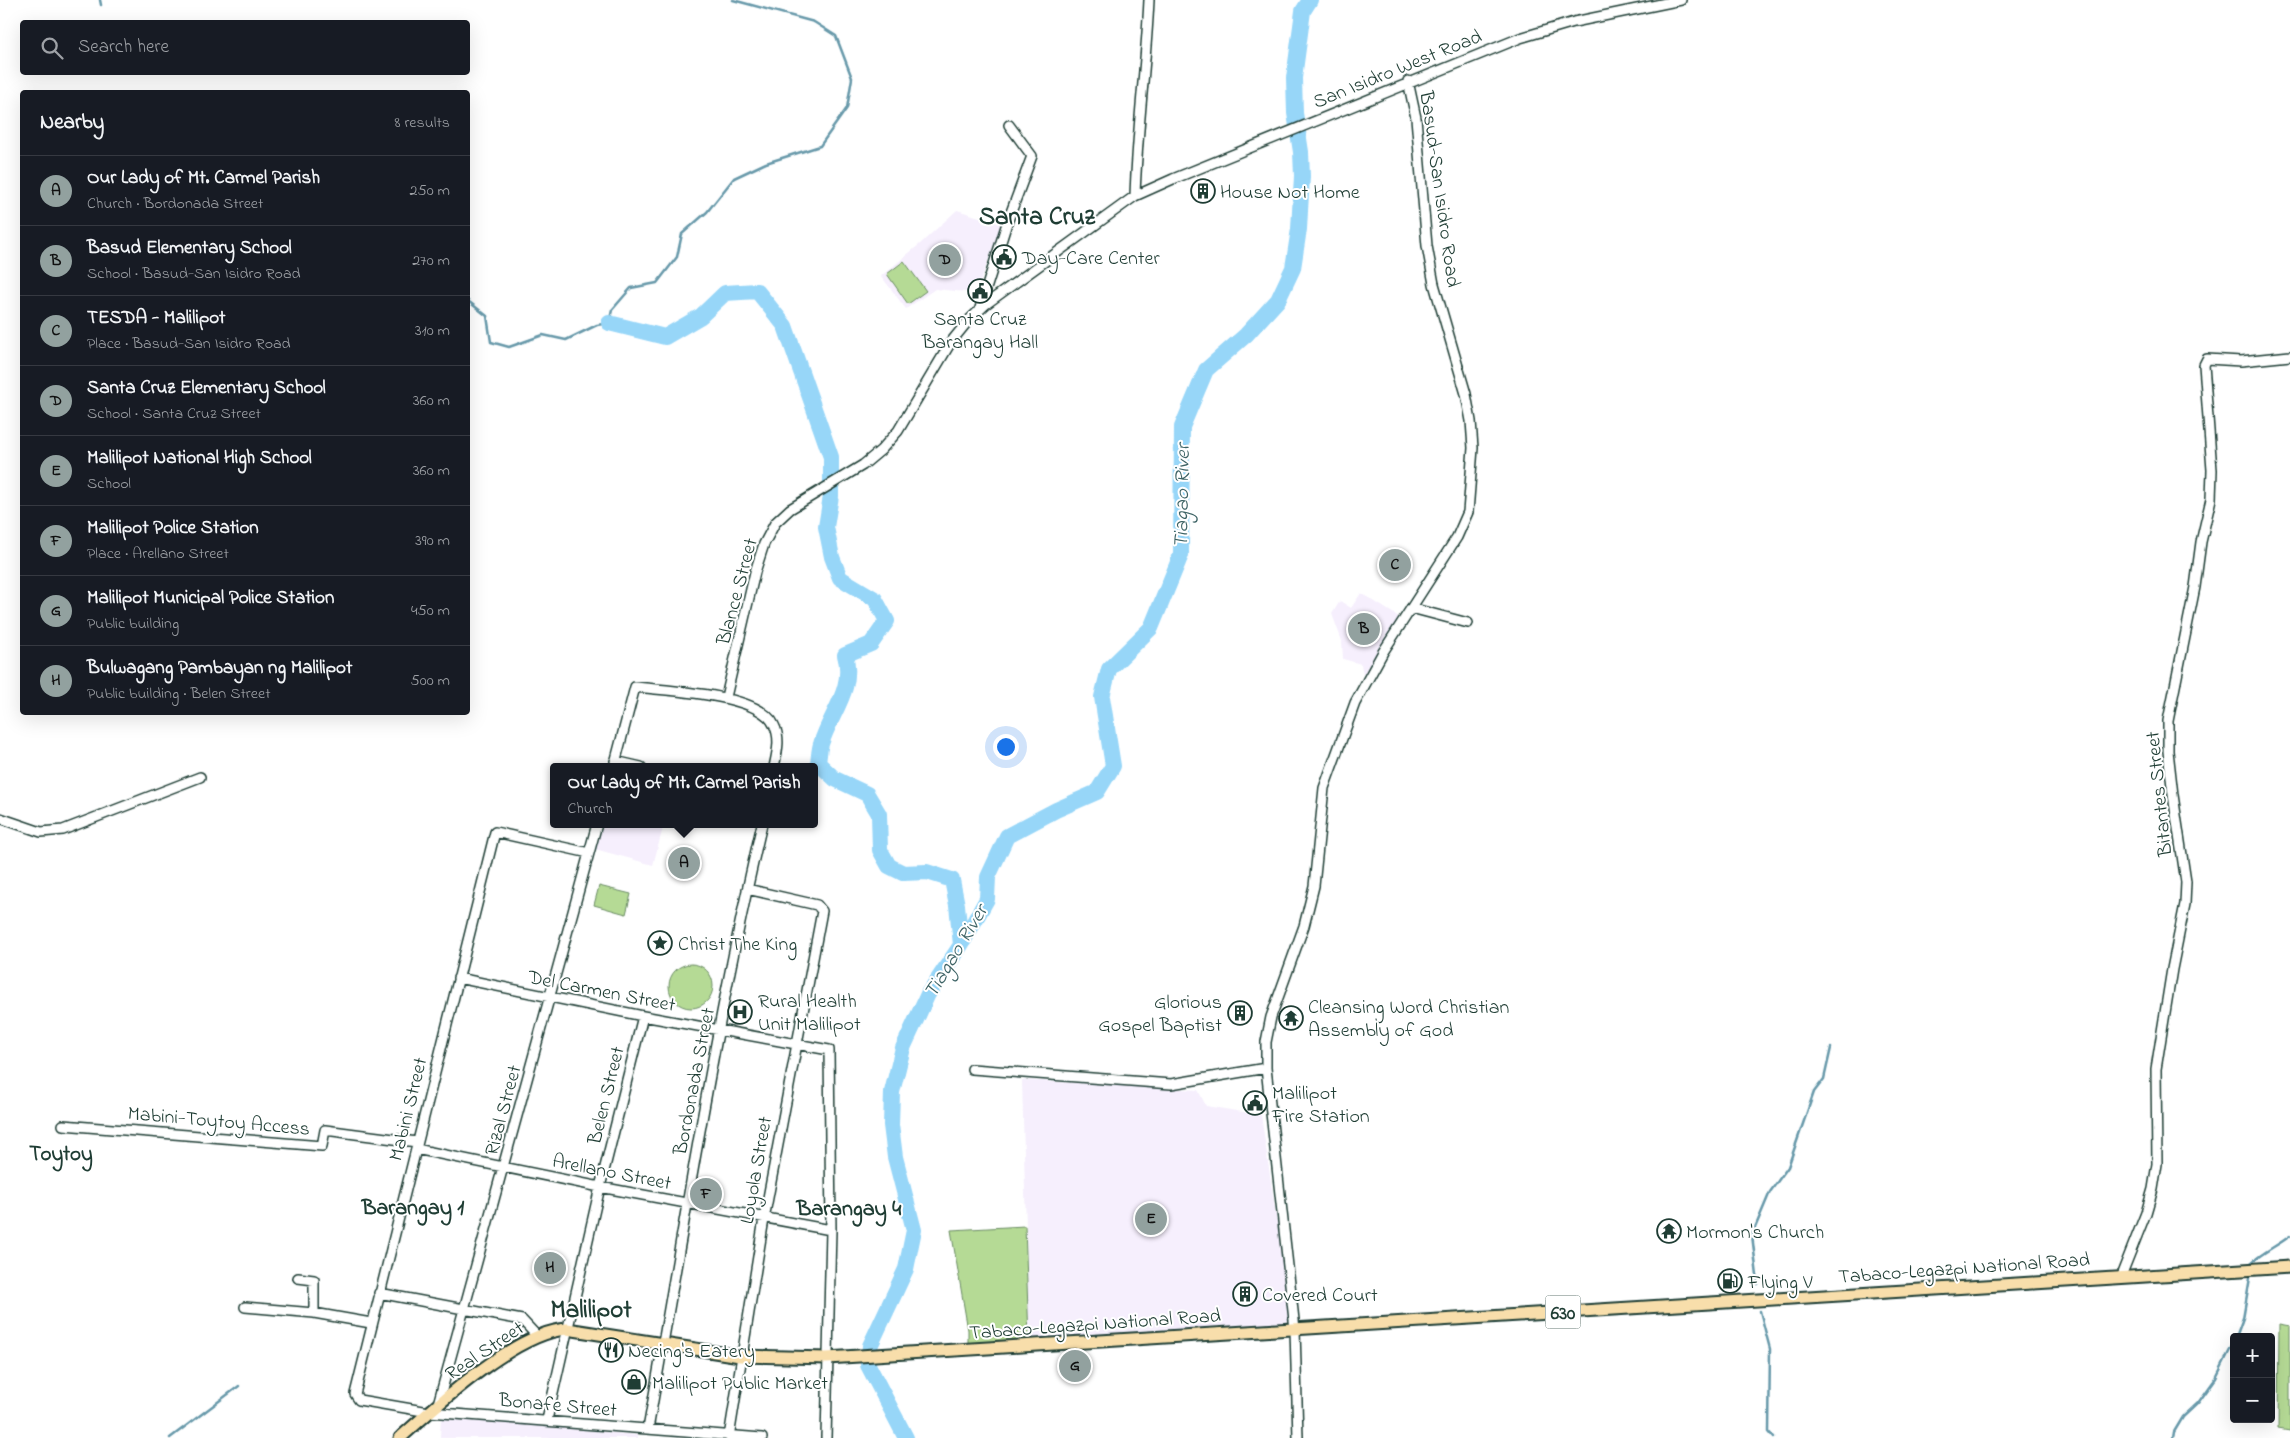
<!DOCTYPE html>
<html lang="en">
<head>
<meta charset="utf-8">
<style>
	body { margin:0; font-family:"Indie Flower",sans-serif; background:#20242c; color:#f1f3f6 }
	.controls { position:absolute; right:15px; bottom:15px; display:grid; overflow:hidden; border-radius:5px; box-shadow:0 5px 20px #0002 }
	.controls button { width:45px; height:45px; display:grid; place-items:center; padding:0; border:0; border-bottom:1px solid #363941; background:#171b24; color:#f1f3f6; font:25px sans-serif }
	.you { position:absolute; left:1005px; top:746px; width:18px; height:18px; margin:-12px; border:4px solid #fff; border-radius:50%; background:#1a73e8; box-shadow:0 0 0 8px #1a73e833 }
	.badge { display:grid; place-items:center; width:32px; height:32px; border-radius:50%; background:#92a19f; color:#111; font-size:16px; font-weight:700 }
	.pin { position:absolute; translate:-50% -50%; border:2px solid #fff; box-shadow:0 1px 5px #0006 }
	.popup { position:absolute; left:550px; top:763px; width:268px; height:65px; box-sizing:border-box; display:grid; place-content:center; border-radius:5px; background:#171b24; filter:drop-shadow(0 1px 4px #0005); font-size:16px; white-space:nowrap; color:#9ea1a6 }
	.popup b { font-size:19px; color:#f1f3f6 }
	.popup::after { content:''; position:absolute; left:50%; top:100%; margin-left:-10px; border:10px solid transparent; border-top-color:#171b24 }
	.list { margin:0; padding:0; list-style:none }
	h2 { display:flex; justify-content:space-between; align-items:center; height:65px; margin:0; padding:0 20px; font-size:21px }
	h2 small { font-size:16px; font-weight:400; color:#9ea1a6 }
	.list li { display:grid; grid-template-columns:32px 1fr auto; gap:15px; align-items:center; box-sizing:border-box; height:70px; padding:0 20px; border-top:1px solid #363941 }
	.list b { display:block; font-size:19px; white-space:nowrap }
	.list p { margin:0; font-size:16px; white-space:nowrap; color:#9ea1a6 }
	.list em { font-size:16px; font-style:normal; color:#9ea1a6 }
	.icon { flex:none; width:28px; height:28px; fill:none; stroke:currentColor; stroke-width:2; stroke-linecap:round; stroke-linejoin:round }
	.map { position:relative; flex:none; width:2290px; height:1438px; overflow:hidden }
	.search { position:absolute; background:#171b24; box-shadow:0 5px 20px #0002; left:20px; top:20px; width:450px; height:55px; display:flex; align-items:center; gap:12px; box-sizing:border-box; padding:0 18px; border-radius:5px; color:#9ea1a6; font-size:19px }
	.panel { position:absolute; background:#171b24; box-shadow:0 5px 20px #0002; left:20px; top:90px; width:450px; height:625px; border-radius:5px }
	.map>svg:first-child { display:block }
	.built { fill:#f6effd }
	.green { fill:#b5da95; stroke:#6a8c64 }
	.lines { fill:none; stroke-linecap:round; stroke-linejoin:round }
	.stream { stroke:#6799aa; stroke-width:2.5 }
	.river { stroke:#97d6f8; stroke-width:16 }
	.minor-casing { stroke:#1f3d34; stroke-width:12 }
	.major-casing { stroke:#1f3d34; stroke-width:15 }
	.minor { stroke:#fff; stroke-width:9 }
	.major { stroke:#f8deab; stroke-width:11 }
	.labels { text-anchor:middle; stroke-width:4; stroke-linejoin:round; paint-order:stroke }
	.shield { fill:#fff; stroke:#627771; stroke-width:1 }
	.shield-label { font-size:19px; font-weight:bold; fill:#1f3d34 }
	.street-label { font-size:20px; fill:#1f3d34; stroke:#fff }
	.poi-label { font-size:20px; fill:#1f3d34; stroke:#fff; text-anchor:start }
	.water-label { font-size:21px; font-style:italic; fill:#3d6365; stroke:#fff }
	.neighbourhood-label { font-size:21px; font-weight:bold; fill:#1f3d34; stroke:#fff }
	.quarter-label { font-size:22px; font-weight:bold; fill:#1f3d34; stroke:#fff }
	.district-label { font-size:25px; font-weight:bold; fill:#1f3d34; stroke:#fff }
</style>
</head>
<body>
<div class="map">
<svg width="2290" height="1438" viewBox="0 0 2290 1438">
	<rect width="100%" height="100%" fill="#fff"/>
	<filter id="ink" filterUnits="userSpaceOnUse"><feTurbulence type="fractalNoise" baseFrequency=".02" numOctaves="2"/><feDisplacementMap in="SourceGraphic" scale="10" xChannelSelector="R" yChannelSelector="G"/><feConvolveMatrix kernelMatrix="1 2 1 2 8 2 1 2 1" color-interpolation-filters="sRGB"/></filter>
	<g filter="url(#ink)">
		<path class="built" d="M957,210L1002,224L976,293L935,289L906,309L881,276L920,244Z
			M1361,593L1399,617L1363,675L1361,664L1343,659L1342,641L1332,614L1340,601L1351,608Z
			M602,824H664L653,865L595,849Z
			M1022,1080L1198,1090L1206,1106L1261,1115L1292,1323L1029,1339Z
			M441,1417L638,1435V1438H440Z"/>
		<path class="green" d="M904,261L926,291L908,304L887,274Z
			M599,886L631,894L626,914L594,905Z
			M669 986a22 22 0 1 1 44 0a22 22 0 1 1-44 0Z
			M1025,1226L1029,1340L968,1345V1330L951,1230Z
			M2279,1324L2290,1326V1431L2278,1429Z"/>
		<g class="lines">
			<path class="stream" d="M100,0L101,5
				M468,301L487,316L491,342L509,347L543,335L566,340L597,325L609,323L612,310L631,288L657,283L677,257L682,234L707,212L734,178L766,163L820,146L847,108L852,78L836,36L814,22L733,0
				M2251,1266V1263C2263,1252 2277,1246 2290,1236
				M1758,1284L1752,1235L1770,1192L1788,1167L1814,1092L1824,1079L1831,1048
				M1760,1311L1770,1349L1769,1432L1774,1438
				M2236,1337L2243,1318L2251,1272
				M170,1438L239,1386
				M2173,1438L2174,1432L2183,1417L2198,1403L2216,1378L2234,1342"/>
			<path class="river" d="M609,323L665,337L701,316L725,293L757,291L785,326L831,457V496L826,527L832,557L840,578L875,599L887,621L871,644L845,655C855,689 830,714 821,744C819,750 819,757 818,763L835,779L867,794L879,814L880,850L889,866L903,873L927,872L952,880L957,905L961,945
				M906,1438L868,1365L870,1346L906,1269L914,1230L895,1157L891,1125L892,1092L903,1048L928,994L961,945L987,899L988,877L1007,836L1056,810L1097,792L1113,766L1102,697L1109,669L1151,628L1181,555L1182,427L1206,370L1246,335L1278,300L1293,268L1299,229L1302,176L1301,152L1295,113L1294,78L1303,11L1310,0"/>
			<g class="minor-casing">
				<path id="minor" d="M1135,196C1137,130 1146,66 1149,0
					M980,308L1007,223L1032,156L1009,125
					M1411,608L1468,623
					M726,697L755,572L764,544L775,523L790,509L863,465L881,450L898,431L951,342L968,321L986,304L1135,196L1173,179L1520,38L1574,22L1681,0
					M615,761L641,767
					M614,767L635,687C667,691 760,693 774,725C781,738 777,753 774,767
					M0,818L41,832L63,830L200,777
					M589,853L495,832L355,1394L359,1400L429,1412L762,1438
					M458,978L643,1016L829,1050L831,1230L826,1438
					M972,1069L1171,1084L1266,1068
					M63,1125L322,1146L325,1130L417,1142
					M416,1149L600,1187L831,1230
					M2121,1276L2146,1213L2153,1189L2157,1164L2156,1069L2172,969L2185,904L2186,882L2173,795L2168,751V721L2195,587L2201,542L2211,499L2212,470L2204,365L2207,359L2241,361L2290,356
					M298,1278L314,1280V1313
					M379,1293L522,1320L537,1336
					M245,1307L314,1313L371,1323
					M438,1404L597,824
					M547,1420L600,1187L643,1016
					M648,1429C684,1227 715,1024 762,824
					M729,1437L764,1219L822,911L817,905L747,889
					M1298,1438L1295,1329L1266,1068V1042L1271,1017L1304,926L1314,886L1324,788L1355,703L1383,652L1457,537L1468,512L1473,448L1471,421L1466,394L1434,284L1427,246L1416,118L1408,81"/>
			</g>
			<g class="major-casing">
				<path id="major" d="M400,1438C438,1404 516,1332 567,1329L740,1356L827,1358L2290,1267"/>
			</g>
			<use href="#minor" class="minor"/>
			<use href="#major" class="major"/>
		</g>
	</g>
	<defs>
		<g id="building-ring" transform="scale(1.25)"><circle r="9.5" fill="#fff" stroke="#1f3d34" stroke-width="1.5"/><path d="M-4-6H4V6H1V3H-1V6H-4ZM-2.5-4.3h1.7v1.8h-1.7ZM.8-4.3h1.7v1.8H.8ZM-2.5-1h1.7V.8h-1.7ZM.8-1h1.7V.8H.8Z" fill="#1f3d34"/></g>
		<g id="civic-ring" transform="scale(1.25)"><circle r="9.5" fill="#fff" stroke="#1f3d34" stroke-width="1.5"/><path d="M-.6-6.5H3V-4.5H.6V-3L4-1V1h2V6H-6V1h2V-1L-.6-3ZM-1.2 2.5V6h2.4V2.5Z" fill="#1f3d34"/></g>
		<g id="sight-ring" transform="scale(1.25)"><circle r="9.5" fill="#fff" stroke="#1f3d34" stroke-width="1.5"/><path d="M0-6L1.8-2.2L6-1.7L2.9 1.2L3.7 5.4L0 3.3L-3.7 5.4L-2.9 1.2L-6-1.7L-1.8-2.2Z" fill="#1f3d34"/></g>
		<g id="hospital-ring" transform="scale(1.25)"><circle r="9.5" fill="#fff" stroke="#1f3d34" stroke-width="1.5"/><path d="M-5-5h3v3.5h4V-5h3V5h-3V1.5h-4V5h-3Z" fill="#1f3d34"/></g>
		<g id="temple-ring" transform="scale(1.25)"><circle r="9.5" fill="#fff" stroke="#1f3d34" stroke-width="1.5"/><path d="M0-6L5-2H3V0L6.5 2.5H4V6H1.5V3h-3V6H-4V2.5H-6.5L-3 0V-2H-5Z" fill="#1f3d34"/></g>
		<g id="fuel-ring" transform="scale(1.25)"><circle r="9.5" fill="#fff" stroke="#1f3d34" stroke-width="1.5"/><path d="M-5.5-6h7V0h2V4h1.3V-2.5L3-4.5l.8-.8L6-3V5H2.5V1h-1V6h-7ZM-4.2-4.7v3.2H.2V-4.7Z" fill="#1f3d34"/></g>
		<g id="restaurant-ring" transform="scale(1.25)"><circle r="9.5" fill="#fff" stroke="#1f3d34" stroke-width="1.5"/><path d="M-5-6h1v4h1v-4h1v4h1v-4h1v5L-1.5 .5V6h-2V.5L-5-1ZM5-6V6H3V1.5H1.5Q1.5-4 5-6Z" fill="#1f3d34"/></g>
		<g id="shop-ring" transform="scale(1.25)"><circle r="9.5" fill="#fff" stroke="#1f3d34" stroke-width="1.5"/><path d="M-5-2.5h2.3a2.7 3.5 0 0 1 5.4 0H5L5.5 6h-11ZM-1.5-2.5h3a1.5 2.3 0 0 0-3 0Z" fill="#1f3d34"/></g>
	</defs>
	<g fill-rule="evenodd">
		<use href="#building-ring" x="1203" y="191"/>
		<use href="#civic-ring" x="1004" y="257"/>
		<use href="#civic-ring" x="980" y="291"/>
		<use href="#sight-ring" x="660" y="943"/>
		<use href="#hospital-ring" x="740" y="1012"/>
		<use href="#building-ring" x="1240" y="1013"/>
		<use href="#temple-ring" x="1291" y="1018"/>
		<use href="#civic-ring" x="1255" y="1103"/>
		<use href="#temple-ring" x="1669" y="1231"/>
		<use href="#fuel-ring" x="1730" y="1281"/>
		<use href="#building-ring" x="1245" y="1294"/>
		<use href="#restaurant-ring" x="611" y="1350"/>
		<use href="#shop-ring" x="634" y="1382"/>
	</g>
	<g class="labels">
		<rect class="shield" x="1545.5" y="1295.5" width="35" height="33" rx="4"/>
		<g class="shield-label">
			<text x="1563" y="1319">630</text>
		</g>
		<g class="street-label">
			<text transform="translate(1397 68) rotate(-22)" y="7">San Isidro West Road</text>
			<text transform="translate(1441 189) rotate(82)" y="7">Basud-San Isidro Road</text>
			<text transform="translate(736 591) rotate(-75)" y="7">Blance Street</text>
			<text transform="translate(2158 794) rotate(-96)" y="7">Bitantes Street</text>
			<text transform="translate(602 990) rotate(11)" y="7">Del Carmen Street</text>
			<text transform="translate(693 1081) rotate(-79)" y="7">Bordonada Street</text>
			<text transform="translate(605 1095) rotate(-76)" y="7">Belen Street</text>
			<text transform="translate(407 1109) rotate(-76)" y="7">Mabini Street</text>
			<text transform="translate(502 1110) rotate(-75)" y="7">Rizal Street</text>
			<text transform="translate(219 1120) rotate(5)" y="7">Mabini-Toytoy Access</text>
			<text transform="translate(755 1170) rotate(-80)" y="7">Loyola Street</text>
			<text transform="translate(612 1171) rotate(11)" y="7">Arellano Street</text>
			<text transform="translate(1964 1267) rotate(-4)" y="7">Tabaco-Legazpi National Road</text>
			<text transform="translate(1095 1323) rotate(-4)" y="7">Tabaco-Legazpi National Road</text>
			<text transform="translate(484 1350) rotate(-34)" y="7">Real Street</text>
			<text transform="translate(558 1404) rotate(5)" y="7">Bonafe Street</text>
		</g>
		<g class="poi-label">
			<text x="1220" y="198">House Not Home</text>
			<text x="1022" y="264">Day-Care Center</text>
			<text x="980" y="325" text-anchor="middle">Santa Cruz<tspan x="980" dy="23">Barangay Hall</tspan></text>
			<text x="678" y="950">Christ The King</text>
			<text x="758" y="1007">Rural Health<tspan x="758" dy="23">Unit Malilipot</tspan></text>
			<text x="1222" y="1008" text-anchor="end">Glorious<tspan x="1222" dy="23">Gospel Baptist</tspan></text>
			<text x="1308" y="1013">Cleansing Word Christian<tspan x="1308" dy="23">Assembly of God</tspan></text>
			<text x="1272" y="1099">Malilipot<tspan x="1272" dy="23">Fire Station</tspan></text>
			<text x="1686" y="1238">Mormon's Church</text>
			<text x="1748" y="1288">Flying V</text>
			<text x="1262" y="1301">Covered Court</text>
			<text x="628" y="1357">Necing's Eatery</text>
			<text x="652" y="1389">Malilipot Public Market</text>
		</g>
		<g class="water-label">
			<text transform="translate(1181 496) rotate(-89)" y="7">Tiagao River</text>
			<text transform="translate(955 951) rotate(-59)" y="7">Tiagao River</text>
		</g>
		<g class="neighbourhood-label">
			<text x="61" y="1160">Toytoy</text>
		</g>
		<g class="quarter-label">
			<text x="413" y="1214">Barangay 1</text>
			<text x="849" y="1215">Barangay 4</text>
		</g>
		<g class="district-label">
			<text x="1037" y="224">Santa Cruz</text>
			<text x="591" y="1317">Malilipot</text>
		</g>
	</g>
</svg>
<div class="controls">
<button>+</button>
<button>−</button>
</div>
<div class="you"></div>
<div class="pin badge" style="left:684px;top:863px">A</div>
<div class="popup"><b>Our Lady of Mt. Carmel Parish</b>Church</div>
<div class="pin badge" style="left:1364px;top:629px">B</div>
<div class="pin badge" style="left:1395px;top:565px">C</div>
<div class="pin badge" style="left:945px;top:260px">D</div>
<div class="pin badge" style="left:1151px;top:1219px">E</div>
<div class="pin badge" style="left:706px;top:1194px">F</div>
<div class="pin badge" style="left:1075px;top:1366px">G</div>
<div class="pin badge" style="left:550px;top:1268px">H</div>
<div class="search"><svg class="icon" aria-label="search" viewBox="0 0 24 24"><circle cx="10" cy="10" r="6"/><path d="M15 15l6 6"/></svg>Search here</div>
<section class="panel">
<h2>Nearby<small>8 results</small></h2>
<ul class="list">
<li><span class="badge">A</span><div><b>Our Lady of Mt. Carmel Parish</b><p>Church · Bordonada Street</p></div><em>250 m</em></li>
<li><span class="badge">B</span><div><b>Basud Elementary School</b><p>School · Basud-San Isidro Road</p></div><em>270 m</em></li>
<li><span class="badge">C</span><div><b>TESDA - Malilipot</b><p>Place · Basud-San Isidro Road</p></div><em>310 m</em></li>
<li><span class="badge">D</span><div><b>Santa Cruz Elementary School</b><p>School · Santa Cruz Street</p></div><em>360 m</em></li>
<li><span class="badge">E</span><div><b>Malilipot National High School</b><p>School</p></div><em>360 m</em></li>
<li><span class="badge">F</span><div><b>Malilipot Police Station</b><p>Place · Arellano Street</p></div><em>390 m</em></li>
<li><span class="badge">G</span><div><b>Malilipot Municipal Police Station</b><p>Public building</p></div><em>450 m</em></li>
<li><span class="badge">H</span><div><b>Bulwagang Pambayan ng Malilipot</b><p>Public building · Belen Street</p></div><em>500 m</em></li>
</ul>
</section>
</div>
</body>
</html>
